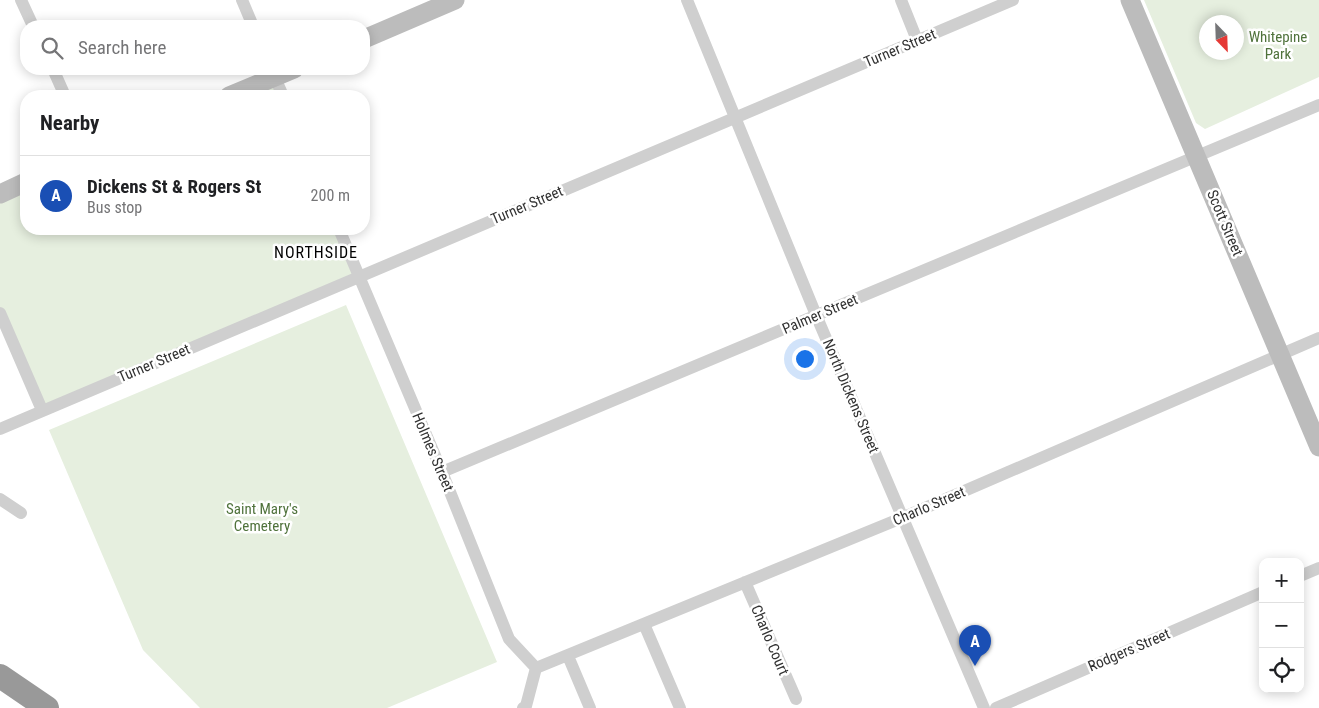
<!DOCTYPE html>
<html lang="en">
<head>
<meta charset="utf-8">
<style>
	body { margin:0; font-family:"Roboto Condensed",sans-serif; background:#f6f6f6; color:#202124 }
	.controls { position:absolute; right:15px; bottom:15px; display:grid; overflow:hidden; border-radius:10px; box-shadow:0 2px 12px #0003 }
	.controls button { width:45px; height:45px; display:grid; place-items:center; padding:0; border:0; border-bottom:1px solid #e0e0e0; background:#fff; color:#202124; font:25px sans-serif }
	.compass { position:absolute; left:1199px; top:15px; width:45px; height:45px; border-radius:50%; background:#fff; box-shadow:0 2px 12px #0003; rotate:157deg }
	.you { position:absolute; left:804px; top:358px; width:18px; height:18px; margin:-12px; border:4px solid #fff; border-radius:50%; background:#1a73e8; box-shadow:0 0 0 8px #1a73e833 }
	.badge { display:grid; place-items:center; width:32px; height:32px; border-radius:50%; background:#ea580c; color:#fff; font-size:16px; font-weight:700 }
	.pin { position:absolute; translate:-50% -41px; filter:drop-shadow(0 1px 2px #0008) }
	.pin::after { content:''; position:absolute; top:26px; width:18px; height:15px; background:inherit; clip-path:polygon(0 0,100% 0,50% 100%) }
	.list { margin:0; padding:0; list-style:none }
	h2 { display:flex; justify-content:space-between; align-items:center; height:65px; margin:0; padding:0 20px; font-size:21px }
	h2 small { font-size:16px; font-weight:400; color:#757577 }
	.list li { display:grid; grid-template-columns:32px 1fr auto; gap:15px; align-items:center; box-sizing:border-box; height:80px; padding:0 20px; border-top:1px solid #e0e0e0 }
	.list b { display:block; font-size:19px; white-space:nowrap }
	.list p { margin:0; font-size:16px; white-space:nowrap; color:#757577 }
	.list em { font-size:16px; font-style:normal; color:#757577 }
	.icon { flex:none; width:28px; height:28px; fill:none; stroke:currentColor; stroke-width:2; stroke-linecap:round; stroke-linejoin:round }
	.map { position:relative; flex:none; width:1319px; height:708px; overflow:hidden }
	.search { position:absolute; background:#fff; box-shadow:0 2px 12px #0003; left:20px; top:20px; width:350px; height:55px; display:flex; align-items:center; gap:12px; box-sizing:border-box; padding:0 18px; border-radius:20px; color:#757577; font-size:19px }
	.panel { position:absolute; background:#fff; box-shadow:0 2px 12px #0003; left:20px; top:90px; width:350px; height:145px; border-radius:20px }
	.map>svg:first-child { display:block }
	.green { fill:#e6efdf; fill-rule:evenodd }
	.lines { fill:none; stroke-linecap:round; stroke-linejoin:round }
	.street { stroke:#cfcfcf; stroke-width:12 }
	.secondary { stroke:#bcbcbc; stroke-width:19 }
	.highway { stroke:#999; stroke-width:24 }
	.labels { text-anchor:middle; stroke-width:5; stroke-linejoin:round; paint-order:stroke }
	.park-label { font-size:15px; fill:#4f723b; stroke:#fff }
	.street-label { font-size:15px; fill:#323232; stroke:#fff }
	.neighbourhood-label { font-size:16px; letter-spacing:1px; fill:#000; stroke:#fff }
</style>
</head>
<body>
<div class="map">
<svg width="1319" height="708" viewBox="0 0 1319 708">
	<rect width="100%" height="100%" fill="#fff"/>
	<path class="green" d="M1144,0H1319V77L1205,129L1196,123ZM1236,22V52H1206V22Z
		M274,77L283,96H229Z
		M26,182V229H339L359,277L42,410L0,313V194Z
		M346,305L497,662L387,708H200L143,650L49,430Z"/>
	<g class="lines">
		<path class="street" d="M21,0L33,26
			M242,0L253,26
			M687,0L816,315L984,708
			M901,0L917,40
			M53,69L65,96
			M272,71L283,96
			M339,229L442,472L509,639L536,668
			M0,313L42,410
			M0,429L1013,0
			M442,472L1319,105
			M0,499L21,513
			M1300,576L1319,568
			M745,582L796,699
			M644,624L680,708
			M568,656L590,708
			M536,668L904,517L1319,338
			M523,708L526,706L536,668
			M996,708L1263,592"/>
		<path class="secondary" d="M1130,0L1319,447
			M364,39L455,0
			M229,96L294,69
			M0,194L26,182"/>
		<path class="highway" d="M0,676L47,708"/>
	</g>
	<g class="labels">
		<g class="park-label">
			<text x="1278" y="42">Whitepine<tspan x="1278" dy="17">Park</tspan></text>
			<text x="262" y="514">Saint Mary's<tspan x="262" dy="17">Cemetery</tspan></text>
		</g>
		<g class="street-label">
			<text transform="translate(900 48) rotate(-23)" y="5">Turner Street</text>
			<text transform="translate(527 205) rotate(-23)" y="5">Turner Street</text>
			<text transform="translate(1225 223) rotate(67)" y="5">Scott Street</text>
			<text transform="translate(820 314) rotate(-23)" y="5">Palmer Street</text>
			<text transform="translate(154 363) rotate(-23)" y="5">Turner Street</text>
			<text transform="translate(851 396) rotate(67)" y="5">North Dickens Street</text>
			<text transform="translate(433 452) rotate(67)" y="5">Holmes Street</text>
			<text transform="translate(929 506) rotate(-23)" y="5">Charlo Street</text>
			<text transform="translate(770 640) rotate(67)" y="5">Charlo Court</text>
			<text transform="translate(1129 650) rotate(-23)" y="5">Rodgers Street</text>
		</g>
		<g class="neighbourhood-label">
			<text x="316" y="258">NORTHSIDE</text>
		</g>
	</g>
</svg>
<div class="controls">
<button>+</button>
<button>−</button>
<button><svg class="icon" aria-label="locate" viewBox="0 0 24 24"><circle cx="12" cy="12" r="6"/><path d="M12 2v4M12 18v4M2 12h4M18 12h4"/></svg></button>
</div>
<svg class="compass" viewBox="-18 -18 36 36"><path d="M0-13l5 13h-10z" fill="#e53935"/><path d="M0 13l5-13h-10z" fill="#757577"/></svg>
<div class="you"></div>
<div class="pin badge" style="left:975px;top:666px;background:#1a4fb4">A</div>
<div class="search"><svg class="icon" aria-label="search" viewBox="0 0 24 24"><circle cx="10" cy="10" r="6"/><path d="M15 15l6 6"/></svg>Search here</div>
<section class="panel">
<h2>Nearby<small></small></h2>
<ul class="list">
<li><span class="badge" style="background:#1a4fb4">A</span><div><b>Dickens St &amp; Rogers St</b><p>Bus stop</p></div><em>200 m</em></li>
</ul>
</section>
</div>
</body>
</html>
